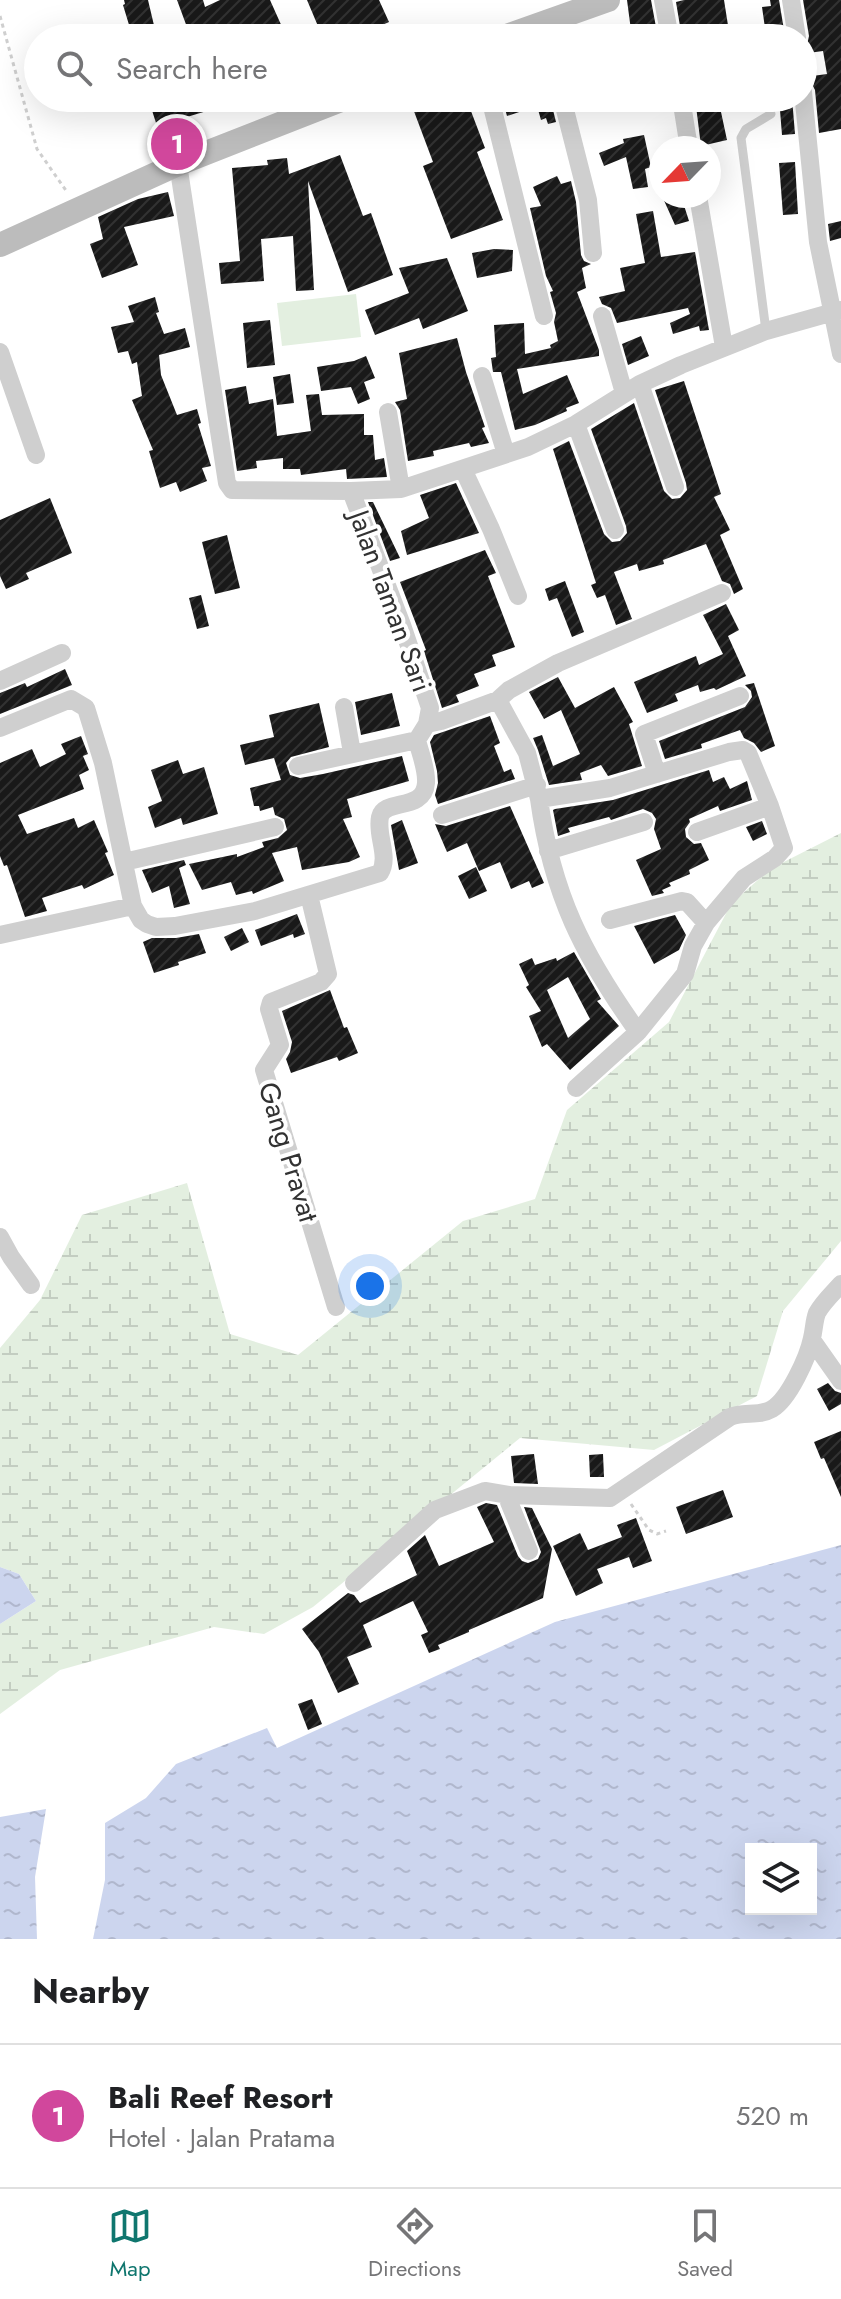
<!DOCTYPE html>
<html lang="en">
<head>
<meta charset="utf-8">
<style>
	body { margin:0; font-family:Jost,sans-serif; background:#f6f6f6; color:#202124 }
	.controls { position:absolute; right:24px; bottom:24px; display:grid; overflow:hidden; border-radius:0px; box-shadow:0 8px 32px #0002 }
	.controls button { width:72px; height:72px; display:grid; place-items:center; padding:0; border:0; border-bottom:2px solid #e0e0e0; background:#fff; color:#202124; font:40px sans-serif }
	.compass { position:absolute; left:649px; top:136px; width:72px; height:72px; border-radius:50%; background:#fff; box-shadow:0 8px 32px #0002; rotate:245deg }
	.you { position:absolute; left:370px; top:1286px; width:28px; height:28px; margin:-20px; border:6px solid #fff; border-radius:50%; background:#1a73e8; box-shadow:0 0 0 12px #1a73e833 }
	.badge { display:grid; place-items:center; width:52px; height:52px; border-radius:50%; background:#0f766e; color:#fff; font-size:26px; font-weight:700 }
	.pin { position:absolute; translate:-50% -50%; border:4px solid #fff; box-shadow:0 2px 8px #0006 }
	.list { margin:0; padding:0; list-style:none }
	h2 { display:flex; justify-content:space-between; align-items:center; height:104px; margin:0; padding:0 32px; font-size:34px }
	h2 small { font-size:26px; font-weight:400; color:#757577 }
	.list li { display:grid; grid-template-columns:52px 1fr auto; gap:24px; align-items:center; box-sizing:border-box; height:144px; padding:0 32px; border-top:2px solid #e0e0e0 }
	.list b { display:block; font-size:30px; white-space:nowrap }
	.list p { margin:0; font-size:26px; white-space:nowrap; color:#757577 }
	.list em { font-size:26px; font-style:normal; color:#757577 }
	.icon { flex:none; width:44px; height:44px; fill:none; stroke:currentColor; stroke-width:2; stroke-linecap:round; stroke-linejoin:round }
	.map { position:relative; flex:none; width:841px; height:1939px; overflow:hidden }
	.search { position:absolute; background:#fff; box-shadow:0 8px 32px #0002; left:24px; right:24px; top:24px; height:88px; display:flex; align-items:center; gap:20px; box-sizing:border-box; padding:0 28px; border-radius:44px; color:#757577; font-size:30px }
	.sheet { height:248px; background:#fff }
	nav { display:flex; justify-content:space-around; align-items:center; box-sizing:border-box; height:112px; border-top:2px solid #e0e0e0; background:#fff; font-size:22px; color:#757577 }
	nav a { display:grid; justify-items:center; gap:4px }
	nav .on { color:#0f766e }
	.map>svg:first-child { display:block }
	.wetland { fill:url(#wetland-marsh) }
	.pitch { fill:#e3efe0 }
	.water { fill:url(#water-ripples); fill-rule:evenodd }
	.building { fill:url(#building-hatch); fill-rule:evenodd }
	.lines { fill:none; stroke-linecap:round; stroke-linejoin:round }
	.path { stroke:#cfcfcf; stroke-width:3; stroke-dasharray:4 4; stroke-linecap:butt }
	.lane { stroke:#cfcfcf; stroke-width:9 }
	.street { stroke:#cfcfcf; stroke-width:18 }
	.secondary { stroke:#bcbcbc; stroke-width:24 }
	.labels { text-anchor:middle; stroke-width:8; stroke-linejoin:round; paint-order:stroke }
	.street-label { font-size:28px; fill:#323232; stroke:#fff }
</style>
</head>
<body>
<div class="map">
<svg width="841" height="1939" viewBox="0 0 841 1939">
	<defs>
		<pattern id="wetland-marsh" width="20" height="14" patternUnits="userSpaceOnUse" patternTransform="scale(2)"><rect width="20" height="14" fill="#e3efe0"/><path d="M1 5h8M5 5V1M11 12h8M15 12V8" fill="none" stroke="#c3cdc1"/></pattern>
		<pattern id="water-ripples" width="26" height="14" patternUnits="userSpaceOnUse" patternTransform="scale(2)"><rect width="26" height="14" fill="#ccd5ee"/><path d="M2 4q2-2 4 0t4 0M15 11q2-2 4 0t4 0" fill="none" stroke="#b0b7cd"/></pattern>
		<pattern id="building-hatch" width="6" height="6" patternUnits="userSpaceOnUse" patternTransform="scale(2)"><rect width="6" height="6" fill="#191919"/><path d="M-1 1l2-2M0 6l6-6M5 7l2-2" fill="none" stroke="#323232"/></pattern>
	</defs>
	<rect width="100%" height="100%" fill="#fff"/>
	<path class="wetland" d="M841,833V1241L783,1311L757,1396L654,1450L520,1438L313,1607L264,1634L214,1627L60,1670L0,1714V1624L36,1601L19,1574L0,1567V1348L40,1300L82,1215L187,1183L230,1334L298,1355L463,1221L535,1199L567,1110L669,1022L731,904L770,869Z"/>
	<path class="pitch" d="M356,294L361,337L282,346L277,303Z"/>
	<path class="water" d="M841,1545V1939H93L105,1880V1823L146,1798L176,1764L267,1728L277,1748L555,1622ZM811,1849V1909H751V1849Z
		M0,1567L19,1574L36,1601L0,1624Z
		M46,1809L35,1877L37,1939H0V1817Z"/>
	<path class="building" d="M124,0H148L157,38H133L123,5L125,4Z
		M177,0H203L205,7L220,0H270L287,38H191Z
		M307,0H379L389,22L371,30L374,38H323Z
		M627,0H651L658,38H632Z
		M684,0H724L730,38H682L676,2Z
		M770,0H779L785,36L775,38L774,32L766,35L762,7L771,6Z
		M803,0H841V129L819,133L815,90L812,84L806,81L805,77L827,74L823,51L808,53L807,45L809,36Z
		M148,98H240V101L157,126Z
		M433,98H466L485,148L477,152L503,220L451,239L423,166L433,162L412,106Z
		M502,98H550L556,122L548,124L546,118L541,120L537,106L507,116Z
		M695,98H718L727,140L701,146Z
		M779,98H792L795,134L782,135Z
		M644,135L651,167L645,169L648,187L633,189L626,157L604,166L599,153L624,143L623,139Z
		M340,155L363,216L371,213L393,275L348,292L308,181L314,290L296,291L293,236L261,239L264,281L221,284L219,263L240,261L232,168L268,165L267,160L287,158L289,174Z
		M795,162L798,214L783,215L779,163Z
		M557,176L561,184L571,181L576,202L581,255L584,261L591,264L582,268L586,288L577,292L599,350V356L517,369L523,394L567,375L579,403L566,408L567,411L535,425L515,430L501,372H493L491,358L496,357L494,325L524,323L525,354L551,348L550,345L558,341L554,322L556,313L550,292L553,291L546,276L530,208L541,206L533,187Z
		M168,192L174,216L124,227L138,265L102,278L90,244L103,239L98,217L138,199Z
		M662,196H681L689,221L675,225Z
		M653,211L661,257L695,252L709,330L700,331L699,326L673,334L670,323L690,314L688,308L617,323L611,308L602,304L599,297L625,291L620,268L645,263L636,214Z
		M841,221V238L830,241L828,224Z
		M494,249L513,250L512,271L477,278L472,253Z
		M447,258L468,311L423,329L419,318L375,335L365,310L409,293L399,268Z
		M155,297L159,312L156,313L164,334L185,328L190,347L159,355L161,375L177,415L197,409L201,423L198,424L211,466L202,468L207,481L180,492L176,482L160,488L149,451L153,450L132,400L142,396L137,362L132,364L128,351L118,353L111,327L134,322L128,306Z
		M270,320L275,365L247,368L243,323Z
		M641,336L649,356L628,365L622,344Z
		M457,338L466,372L485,427L482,428L489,443L471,447L469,443L433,451L434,456L408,461L400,410L395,402L407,399L399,353Z
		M366,356L375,378L364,382L370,399L358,404L351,387L321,391L317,367L354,361Z
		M290,374L294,403L277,405L273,377Z
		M684,381L721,494L714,497L730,530L720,535L743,589L734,594L730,584L722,581L706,544L663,560L664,564L639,571L637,564L614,572L632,619L616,625L605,595L597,598L591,585L596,583L553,449L569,441L604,534L612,542L620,541L627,533L626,526L591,429L634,403L664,491L672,499L680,498L687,490L686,483L655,390Z
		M246,386L249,404L273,399L277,436L311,431L306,395L319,394L322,415L364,414V435H373L375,460L384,458L387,477L347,479L346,469L301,475L300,469H283V458L256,461L257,468L237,471L225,390Z
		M456,483L479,533L407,555L401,531L429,518L420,495Z
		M50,498L72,553L26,573L29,579L6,589L0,576V520Z
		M368,502H373L400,558L390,561Z
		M227,535L240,588L215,594L202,542Z
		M485,550L496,573L488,576L515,647L492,655L496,666L474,674L479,686L456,695L459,702L442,708L424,651L426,650L400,582Z
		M565,581L584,632L572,637L557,598L549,601L545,589Z
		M201,595L209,626L197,629L189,598Z
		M726,604L739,630L728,636L746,676L716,690L714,688L700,692L698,685L675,694L678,701L647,713L634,682L696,656L699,665L723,654L703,615Z
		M65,669L72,685L0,714V693L25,683L27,687Z
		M558,677L575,708L614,687L633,722L629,724L642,766L608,776L601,765L580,773L582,780L549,785L538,750L533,738L542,735L553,766L580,754L561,710L544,719L529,692Z
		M754,683L775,746L761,752L754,743L744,738L740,730L701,744L702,748L665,759L659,741L745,707L752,697L751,691L745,685Z
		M392,693L400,726L361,735L355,702Z
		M319,703L329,747L291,757L286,763L290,775L300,778L323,774L402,756L409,781L347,799L352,817L343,819L360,857L349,862L302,870L297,847L272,853L284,881L253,894L252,891L236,895L231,882L202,890L189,864L237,854V857L264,847L262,842L278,838L287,830L284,819L275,815L273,807L260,811L259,806H254L250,788L281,780L274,758L245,765L240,745L274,737L269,715Z
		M490,716L500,743L494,746L504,772L511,769L515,779L438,804L435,795L438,783L437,771L430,742L434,735Z
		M81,736L88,754L83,756L89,770L79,775L84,789L18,815L27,834L74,818L78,828L94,820L108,852L105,853L114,875L84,889L82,885L42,898L47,911L25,917L7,865L4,866L0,856V763L32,749L40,767L66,754L61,744Z
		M178,760L183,774L204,767L218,814L183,825L181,818L155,828L148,807L162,801L151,770Z
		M709,770L713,782L724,777L730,789L747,781L752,800L720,811L718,806L689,819L690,822L685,829L686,837L694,844L701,843L709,860L689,870L690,874L669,883L671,886L662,890L664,893L652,896L636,860L661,849L654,829L656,819L652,813L643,809L611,820L609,817L568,828L570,832L558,836L553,810L555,809L613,800Z
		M510,806L544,883L532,888L529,881L511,889L500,862L479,871L467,843L447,852L435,824L446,826Z
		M402,820L418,863L399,870L391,825Z
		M762,821L767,834L753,841L746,827Z
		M184,860L186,865L179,868L190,904L174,908L169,886L152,893L142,870Z
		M476,867L487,891L469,899L458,876Z
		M297,914L305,934L294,938L293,934L261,946L255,930Z
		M675,915L686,935L679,950L654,964L634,926Z
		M242,928L249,942L231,951L224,937Z
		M199,934L206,953L178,962L179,965L154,973L143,942L152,938H176Z
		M574,952L601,999L597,1001L619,1026L570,1070L547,1044L542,1047L529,1016L541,1011L526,987L529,985L519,964L532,958L535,965L556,958L557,961ZM568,977L590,1019L568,1038L547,990Z
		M330,990L344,1028L347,1027L358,1053L339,1061L337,1057L291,1073L286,1059L290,1052L292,1042L282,1011Z
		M828,1383L835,1391L841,1393V1404L829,1411L817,1389Z
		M841,1431V1497L824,1458L821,1459L814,1442Z
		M534,1454L538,1484L514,1483L511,1456Z
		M603,1454L604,1477H590L589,1455Z
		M723,1490L733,1517L686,1534L676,1507Z
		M486,1503L497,1505L518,1556L522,1561L528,1563L538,1559L541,1552L524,1507L532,1508L552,1549L543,1598L469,1630V1632L438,1645L440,1649L429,1653L421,1635L428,1632L413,1601L363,1625L372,1647L347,1657L359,1684L338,1693L319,1652L302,1629L348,1593L354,1595L360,1603L417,1575L407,1551L425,1535L439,1566L494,1542L477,1507Z
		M636,1518L652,1561L633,1568L629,1557L597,1569L603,1583L576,1596L553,1546L580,1533L588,1550L622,1537L617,1525Z
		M312,1699L322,1724L308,1730L298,1704Z"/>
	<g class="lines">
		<path class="path" d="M0,16L37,149L67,192
			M631,1504L649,1530L657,1534L666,1531"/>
		<path class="lane" d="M397,38L419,31L433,38
			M766,331L741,138L746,129L771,114"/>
		<path class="street" d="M663,0L670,38
			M791,0L797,38
			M803,92L818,242L841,354
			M490,98L544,316
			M562,98L588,200L593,253
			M681,98L689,148
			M698,196L724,347
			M602,316L624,393
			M0,352L36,455
			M482,376L506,454
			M640,384L675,487
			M388,412L401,489
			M576,424L615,530
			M463,469L491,529L518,596
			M351,491L401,489L528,447L576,424L640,384L681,365L766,331L841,310
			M0,681L62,653
			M498,700L509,690L558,663L722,593
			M344,707L352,753
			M427,724L441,721L498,700L527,753L539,799L610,788L729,752L743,750L748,753L770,806L784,848L775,858L744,878L706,923L693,946L685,974L638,1032
			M0,728L71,699L86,708L103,763L133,906L141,920L147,924L156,927L175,926L255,911L380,873C390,856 376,836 380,817C384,798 424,812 426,783C427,769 420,753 417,740L427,724L430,708L402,625L351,491L232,490L227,483L178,164
			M298,766L417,740
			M657,774L644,734L740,696
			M539,799C552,894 583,955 638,1032L576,1088
			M442,815L537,785
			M697,832L770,806
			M548,851L644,822
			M124,862L275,827
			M309,895L328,974L321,982L271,1002L269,1009L280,1045L264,1070L336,1307
			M610,920L682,901L687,902L706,923
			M0,935L133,906
			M0,1237L11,1257L31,1285
			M812,1340L841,1381
			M529,1551L509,1502V1495L610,1498L730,1417C744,1411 758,1417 772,1409C789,1399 808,1357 812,1338C814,1330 814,1321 817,1313C823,1302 833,1293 841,1284
			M354,1583L435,1510L485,1491L509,1495"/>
		<path class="secondary" d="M501,38L608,0
			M0,245L178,164L346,98"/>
	</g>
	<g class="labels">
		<g class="street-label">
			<text transform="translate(391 601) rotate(70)" y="10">Jalan Taman Sari</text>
			<text transform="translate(289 1152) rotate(73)" y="10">Gang Pravat</text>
		</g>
	</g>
</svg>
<div class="controls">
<button><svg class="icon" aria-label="layers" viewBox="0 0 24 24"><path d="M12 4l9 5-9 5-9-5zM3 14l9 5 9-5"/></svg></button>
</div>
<svg class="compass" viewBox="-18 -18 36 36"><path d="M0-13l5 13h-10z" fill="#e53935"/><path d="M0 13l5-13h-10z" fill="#757577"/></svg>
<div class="you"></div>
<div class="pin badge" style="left:177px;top:144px;background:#d1479c">1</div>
<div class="search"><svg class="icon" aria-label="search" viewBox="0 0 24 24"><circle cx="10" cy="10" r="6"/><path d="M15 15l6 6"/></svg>Search here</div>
</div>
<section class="sheet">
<h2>Nearby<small></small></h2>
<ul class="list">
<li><span class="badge" style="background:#d1479c">1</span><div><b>Bali Reef Resort</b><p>Hotel · Jalan Pratama</p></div><em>520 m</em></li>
</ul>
</section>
<nav>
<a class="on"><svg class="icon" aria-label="map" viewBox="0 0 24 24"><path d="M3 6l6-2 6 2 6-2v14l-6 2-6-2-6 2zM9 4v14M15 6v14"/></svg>Map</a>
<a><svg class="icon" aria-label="directions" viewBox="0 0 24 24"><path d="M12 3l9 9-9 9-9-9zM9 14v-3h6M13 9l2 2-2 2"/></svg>Directions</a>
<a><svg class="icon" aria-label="saved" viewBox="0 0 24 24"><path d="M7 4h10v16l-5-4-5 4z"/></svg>Saved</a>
</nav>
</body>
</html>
